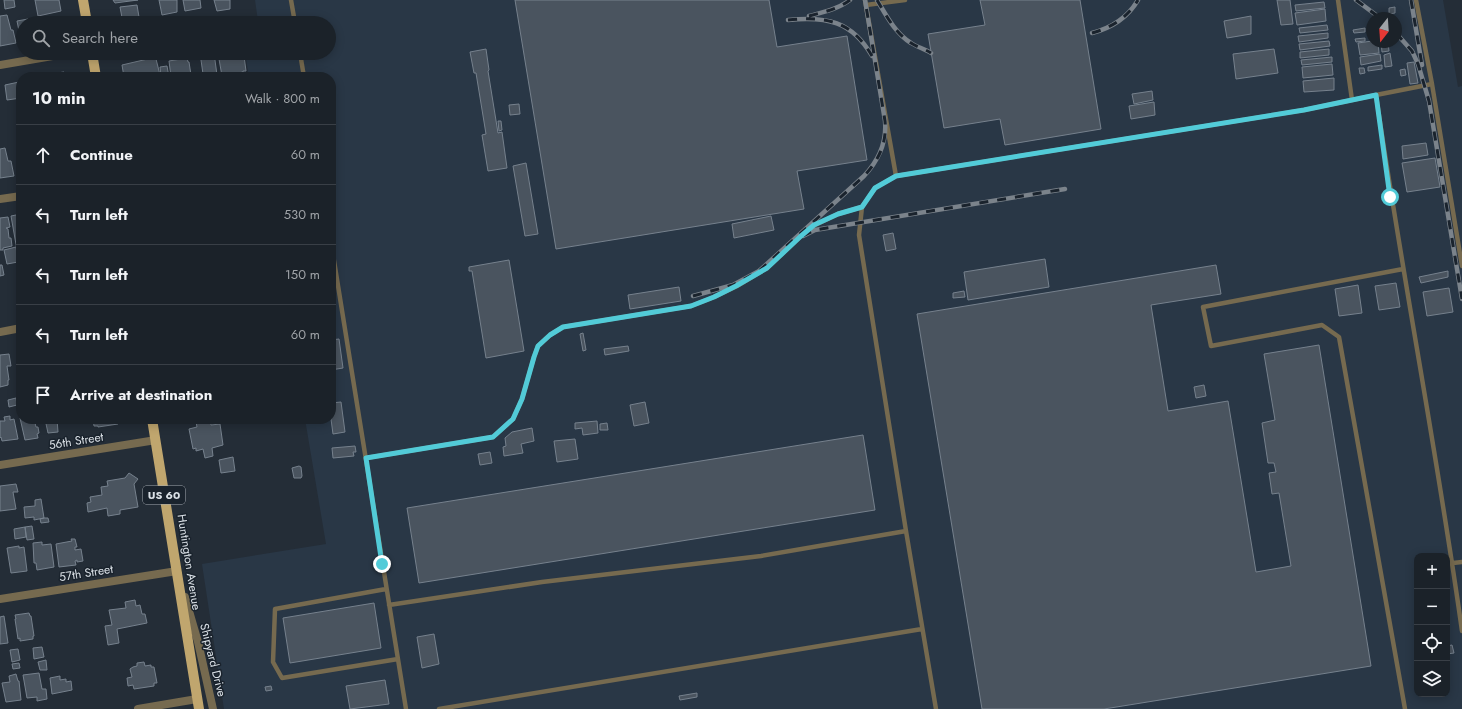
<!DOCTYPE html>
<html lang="en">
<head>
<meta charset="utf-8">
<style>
	body { margin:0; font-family:Jost,sans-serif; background:#282f35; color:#f1f3f6 }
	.controls { position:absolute; right:12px; bottom:12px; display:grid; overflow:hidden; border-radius:8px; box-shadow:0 2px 10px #0003 }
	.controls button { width:36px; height:36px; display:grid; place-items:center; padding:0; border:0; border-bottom:1px solid #393f46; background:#1b2229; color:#f1f3f6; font:20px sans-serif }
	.compass { position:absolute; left:1366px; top:12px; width:36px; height:36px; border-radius:50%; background:#1b2229; box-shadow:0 2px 10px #0003; rotate:197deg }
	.stop { position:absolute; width:12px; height:12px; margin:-9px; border:3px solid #52cbd8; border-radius:50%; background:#fff }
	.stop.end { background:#52cbd8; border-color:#fff; box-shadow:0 1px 4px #0008 }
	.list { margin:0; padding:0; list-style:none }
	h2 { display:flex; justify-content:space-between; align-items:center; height:52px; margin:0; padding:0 16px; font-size:17px }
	h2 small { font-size:13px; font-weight:400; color:#a0a4a8 }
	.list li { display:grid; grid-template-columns:26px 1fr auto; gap:12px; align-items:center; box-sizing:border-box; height:60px; padding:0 16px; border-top:1px solid #393f46 }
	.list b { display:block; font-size:15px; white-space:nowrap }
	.list em { font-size:13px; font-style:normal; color:#a0a4a8 }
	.icon { flex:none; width:22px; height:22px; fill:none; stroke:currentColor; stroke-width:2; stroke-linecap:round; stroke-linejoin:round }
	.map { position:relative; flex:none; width:1462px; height:709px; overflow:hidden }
	.search { position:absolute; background:#1b2229; box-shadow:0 2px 10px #0003; left:16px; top:16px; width:320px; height:44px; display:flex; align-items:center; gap:10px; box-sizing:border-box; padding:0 14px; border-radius:22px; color:#a0a4a8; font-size:15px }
	.panel { position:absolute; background:#1b2229; box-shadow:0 2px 10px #0003; left:16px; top:72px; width:320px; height:352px; border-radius:16px }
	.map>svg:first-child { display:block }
	.built { fill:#293746; fill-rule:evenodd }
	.pier { fill:#242d37 }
	.building { fill:#4a545f; stroke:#76818d }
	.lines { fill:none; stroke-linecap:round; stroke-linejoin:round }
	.lane { stroke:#766a4f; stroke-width:4.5 }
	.street { stroke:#766a4f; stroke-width:8 }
	.primary { stroke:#c0a66e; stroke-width:10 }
	.rail-casing { stroke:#7b838b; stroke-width:4.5 }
	.rail { stroke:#1a232d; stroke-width:3; stroke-dasharray:9; stroke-linecap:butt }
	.route { stroke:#52cbd8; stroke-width:5 }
	.labels { text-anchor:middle; stroke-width:3; stroke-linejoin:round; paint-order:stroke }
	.shield { fill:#1a232d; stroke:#a1a8af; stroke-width:1 }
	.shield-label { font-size:11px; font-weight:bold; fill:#dbe1e7 }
	.street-label { font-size:12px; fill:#dbe1e7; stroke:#1a232d }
</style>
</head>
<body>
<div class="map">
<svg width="1462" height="709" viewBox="0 0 1462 709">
	<rect width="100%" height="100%" fill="#242d37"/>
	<path class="built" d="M255,0H1462V709H224L202,564L326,544L305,419H331V77H249L245,53H329V23H247L258,21ZM1372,18H1396V42H1372ZM1417,556H1447V694H1417Z"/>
	<path class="pier" d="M1443,0H1462V86L1458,87Z"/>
	<path class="building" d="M4,0H14L15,7L5,9Z
		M35,0H59L61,11L38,16Z
		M113,0H138L115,3Z
		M159,0H177V12L162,15Z
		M183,0H200L201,8L185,11Z
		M214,0H230V9L217,11Z
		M515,0H769L777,47L847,36L867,160L797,171L804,209L556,249Z
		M980,0H1080L1101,129L1005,145L1000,119L944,128L928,34L985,25Z
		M1277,0H1290L1293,24L1281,25Z
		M1324,2L1325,8L1296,11L1295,5Z
		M137,5L140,23H123L120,7Z
		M1395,7V13L1389,14V8Z
		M1325,9L1326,21L1297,25L1295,13Z
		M7,15L11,30H13L16,43L0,46V16Z
		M1251,16V34L1227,38L1224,21Z
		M55,18L56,23H58H45V19Z
		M28,19L29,23H23V30L19,31L17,21Z
		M1327,25L1328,30L1300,33L1299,28Z
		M1365,28V32L1354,33L1353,30Z
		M1328,33V38L1299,42L1298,36Z
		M1365,38V41L1356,42L1355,39Z
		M1329,41L1330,46L1300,50L1299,44Z
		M1372,41V42H1378L1379,53L1360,55L1358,43Z
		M1381,42H1388L1389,51L1382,52Z
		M486,49L489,70L488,71L498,133L502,132L507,168L488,171L482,135L486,134L476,73H474L470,52Z
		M1274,49L1278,73L1236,79L1233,54Z
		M1329,49V55L1300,58V52Z
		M200,53H214L217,75L206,77V73L203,74Z
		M218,53H243L240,54V55L219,58Z
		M1390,53L1392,66L1385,67L1384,55Z
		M1380,54L1381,61L1361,65L1360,57Z
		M241,56H244L246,71H243V72L222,76L219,59Z
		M1332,57V62L1302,65L1301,60Z
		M152,58V59H156L160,75L158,77H124L122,65Z
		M187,58L188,62H189L191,75L184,77H171L169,61Z
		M1414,62L1418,83L1410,84L1407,63Z
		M1332,64L1333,75L1303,78L1302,67Z
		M1382,65V69L1368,71V67Z
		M167,66L169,77H161L160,67Z
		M1359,68H1364L1365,73L1360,74Z
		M1405,69L1406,75L1401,76L1400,70Z
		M64,72L65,77H43V75Z
		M244,74H247V77H224Z
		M1334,78V90L1304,92L1303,81Z
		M19,82V84H21V98L7,100L5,85Z
		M1152,91L1153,100L1134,104L1132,94Z
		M1154,102L1155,115L1131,119L1129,106Z
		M519,104L520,114L510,115L509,105Z
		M498,121H501L502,130L499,131Z
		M1426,143L1428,155L1403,159L1402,146Z
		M5,148L8,161H11L14,176L0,178V149Z
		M21,149V171L17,152L18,150Z
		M1435,158L1440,187L1407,192L1402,163Z
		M526,163L538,234L525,236L513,166Z
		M21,214V249L17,250L11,216Z
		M771,216L774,230L734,238L732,224Z
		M8,217L10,227L6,228L8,229L9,238H11L12,246L3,248V250H0V218Z
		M893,233L896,249L886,251L883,235Z
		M16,247L18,262L7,264L4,250Z
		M1045,259L1049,287L968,300L964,272Z
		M509,260L524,351L486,358L472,271H469V267Z
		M0,265H2L4,275L0,276Z
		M1216,265L1221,294L1151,305L1168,411L1228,401L1256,572L1291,566L1279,493L1272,494L1269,473L1276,472L1274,463H1268L1262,423L1275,420L1264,354L1319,345L1371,666L1104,709H982L917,314Z
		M1448,271V277L1421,283L1419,277Z
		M1396,283L1400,307L1379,310L1375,286Z
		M1358,285L1362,313L1339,316L1335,289Z
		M679,287L681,301L630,309L628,295Z
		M1449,288L1453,312L1427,316L1423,292Z
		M964,291L965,297L953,298V293Z
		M583,333L586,350L583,351L580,334Z
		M339,339L343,368L331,370V340Z
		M628,346L629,351L605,355L604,349Z
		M9,354L11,366H7L9,380H8V385L0,387V355Z
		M1204,385L1206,396L1196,398L1194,387Z
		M16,398L17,405L9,407L8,400Z
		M341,402L345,432L333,434L331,419V403Z
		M645,402L649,423L634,426L630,405Z
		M20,415H21V419H34L36,427H38L39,433L37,434L38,438L25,440L20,418H21Z
		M10,416V420L14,419L18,439L2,441L1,437L0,438V421H5L4,417Z
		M45,419H57L58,432L48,433Z
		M93,419H122V421L118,422V424L98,427V426H94Z
		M210,419L211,425L220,424L223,445L212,448L213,456L205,458L203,449L196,451V448L193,449L189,429L197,427L196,422Z
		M597,421L598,433L583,435L582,428L575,429V423Z
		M607,423L608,430H600V424Z
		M532,428L534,441L521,444L523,453L504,456L503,447L506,446L505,438L512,432Z
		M863,435L875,510L419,583L407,508Z
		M575,439L578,459L557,462L554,441Z
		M355,446L356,452H353L354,456L333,458L332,448Z
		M490,452L492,463L480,465L478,454Z
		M233,457L235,471L221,473L219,460Z
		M299,466L301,467L302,476L301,478H294L292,468Z
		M129,473L138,479L134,484L138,507L120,510V514L108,516L107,508L88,512L87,503L91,502L90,497L102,495L101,487L108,486L107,481L125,478Z
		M16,484L18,492H13L16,509L0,511V486Z
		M41,499L44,518L34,520V517L25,518L24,507L35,506V500Z
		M44,518H48L49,522L41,523L40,519Z
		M32,526L34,539L27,540L25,527Z
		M25,527L26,537L15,539L14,529Z
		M71,539H75L77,547H75V550L81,549L83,561L77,562V560L75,561L76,565L59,567L56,544L72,541Z
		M42,542V545L51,544L54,567L37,570L36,563H34L33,543Z
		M19,546V548L24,547L27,571L11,573L7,548Z
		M135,600L136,606L140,605L142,614H145L147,623L117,629L119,643L108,645L105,626L112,625L109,610L126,608L125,602Z
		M374,603L381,648L290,663L283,618Z
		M29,613L30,616H31L34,636H33V639L20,641V638L18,639L15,619H16L15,615Z
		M4,616L8,643L0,644V617Z
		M434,634L439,664L422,668L417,637Z
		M1452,645L1454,653L1447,654V646Z
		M42,647L44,657L34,659L33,648Z
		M18,649L20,660L12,662L10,650Z
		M46,660L47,670H40L38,662Z
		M144,662L145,666L151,665V667H154L157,683H154V686L134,689L133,685L128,686L127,678L132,677L130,669L133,667L137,666V663Z
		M19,663L20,668L13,669L12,664Z
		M39,673L42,689H46L47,699L37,701V697L27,698L23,675Z
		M16,674L18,681H19L21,700L6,702L2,683L10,682L9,676Z
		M60,676V680L66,679V682L71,681L72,690L52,694L50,678Z
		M385,680L389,704L350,709L346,686Z
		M271,686L272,690L266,691L265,687Z
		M697,693V697L680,700L679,696Z"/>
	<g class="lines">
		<path class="lane" d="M291,0L295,23
			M865,0L896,176
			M1338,0L1352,100
			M1416,0L1432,84
			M866,5L905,0
			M300,53L304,77
			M1376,95L1432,84L1462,266
			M331,242L406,709
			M1403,269L1203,307L1211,346L1322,325L1339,337L1405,709
			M366,458L493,437L513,419L522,399L534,357L538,346L550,335L563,327L691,306L714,297L737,286L767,268L801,236L815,225L838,214L862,207
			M1453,563L1462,562
			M386,589L275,609L273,662L282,678L398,659
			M389,605L542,582L761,556L906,531
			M439,709L922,629
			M936,709L906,531L859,235L862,207L875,188L896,176L1304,110L1376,95C1402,274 1437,452 1462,631"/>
		<path class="street" d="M0,65L70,53
			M0,199L21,196
			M0,332L21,328
			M0,465L156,440
			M185,597L198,642L213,709
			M0,599L177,571L178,577
			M138,709L197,699"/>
		<path class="primary" d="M83,0L87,23
			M92,53L96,77
			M152,419L199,709"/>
		<g class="rail-casing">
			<path id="rail" d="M877,0C886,15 895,33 911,43C917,47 925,49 931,53
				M1356,0L1380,18
				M1411,0L1422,65
				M809,16C824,12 838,9 850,0
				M788,20C826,16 852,21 872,56
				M1092,33C1111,28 1128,17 1138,0
				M1396,33L1412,51L1418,64L1429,101L1462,299
				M803,236L815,230L1065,189
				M693,296L733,285L759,271L864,176C879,160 887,143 885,121L865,0"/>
		</g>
		<use href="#rail" class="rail"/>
	</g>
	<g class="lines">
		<path class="route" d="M382,564L366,458L493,437L513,419L522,399L534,357L538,346L550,335L563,327L691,306L714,297L736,286L767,268L801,236L814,225L838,214L862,207L875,188L896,176L1304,110L1376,95L1390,197"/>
	</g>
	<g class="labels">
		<rect class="shield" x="143" y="486" width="42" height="18" rx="3"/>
		<g class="shield-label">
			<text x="164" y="499">US 60</text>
		</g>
		<g class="street-label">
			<text transform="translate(76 441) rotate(-9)" y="4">56th Street</text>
			<text transform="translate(189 562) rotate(81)" y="4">Huntington Avenue</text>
			<text transform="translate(86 573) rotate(-9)" y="4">57th Street</text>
			<text transform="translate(213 660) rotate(76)" y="4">Shipyard Drive</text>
		</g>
	</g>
</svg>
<div class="controls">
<button>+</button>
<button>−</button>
<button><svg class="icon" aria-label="locate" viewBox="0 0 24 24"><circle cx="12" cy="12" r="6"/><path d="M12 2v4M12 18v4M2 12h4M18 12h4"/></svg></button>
<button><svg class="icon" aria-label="layers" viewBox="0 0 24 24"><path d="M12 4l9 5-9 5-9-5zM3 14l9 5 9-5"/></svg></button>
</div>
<svg class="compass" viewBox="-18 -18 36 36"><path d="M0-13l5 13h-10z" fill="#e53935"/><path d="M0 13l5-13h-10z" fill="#a0a4a8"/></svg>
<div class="stop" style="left:1390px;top:197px"></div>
<div class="stop end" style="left:382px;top:564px"></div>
<div class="search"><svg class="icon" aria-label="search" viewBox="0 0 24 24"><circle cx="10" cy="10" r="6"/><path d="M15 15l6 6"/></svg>Search here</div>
<section class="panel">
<h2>10 min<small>Walk · 800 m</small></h2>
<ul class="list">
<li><svg class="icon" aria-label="ahead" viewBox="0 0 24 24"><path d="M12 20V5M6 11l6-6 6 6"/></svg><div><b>Continue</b></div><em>60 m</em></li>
<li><svg class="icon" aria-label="left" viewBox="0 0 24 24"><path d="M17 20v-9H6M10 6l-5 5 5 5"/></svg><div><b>Turn left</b></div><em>530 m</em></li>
<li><svg class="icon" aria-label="left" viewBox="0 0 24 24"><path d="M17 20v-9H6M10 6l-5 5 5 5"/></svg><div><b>Turn left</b></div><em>150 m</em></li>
<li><svg class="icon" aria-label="left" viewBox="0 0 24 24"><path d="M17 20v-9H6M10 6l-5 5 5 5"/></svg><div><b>Turn left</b></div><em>60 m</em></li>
<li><svg class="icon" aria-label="arrive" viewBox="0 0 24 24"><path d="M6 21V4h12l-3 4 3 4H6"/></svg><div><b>Arrive at destination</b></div></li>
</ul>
</section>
</div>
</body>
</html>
